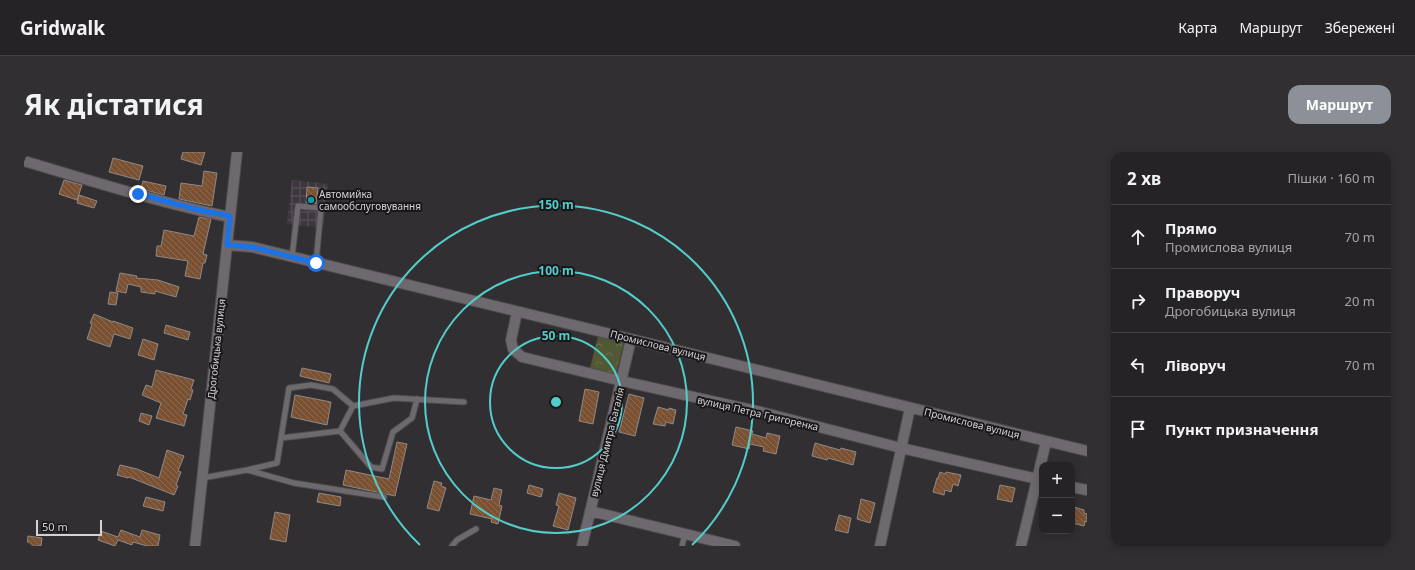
<!DOCTYPE html>
<html lang="uk">
<head>
<meta charset="utf-8">
<style>
	body { margin:0; font-family:"Noto Sans",sans-serif; background:#322f32; color:#f1f3f6 }
	.controls { position:absolute; right:12px; bottom:12px; display:grid; overflow:hidden; border-radius:8px; box-shadow:0 2px 10px #0003 }
	.controls button { width:36px; height:36px; display:grid; place-items:center; padding:0; border:0; border-bottom:1px solid #424043; background:#262326; color:#f1f3f6; font:20px sans-serif }
	.scale { position:absolute; left:12px; bottom:10px; width:66px; box-sizing:border-box; padding-left:4px; border:2px solid #d4d2d5; border-top:0; font-size:11px; line-height:14px; white-space:nowrap; color:#d4d2d5; -webkit-text-stroke:3px #191719; paint-order:stroke }
	.stop { position:absolute; width:12px; height:12px; margin:-9px; border:3px solid #1a73e8; border-radius:50%; background:#fff }
	.stop.end { background:#1a73e8; border-color:#fff; box-shadow:0 1px 4px #0008 }
	.list { margin:0; padding:0; list-style:none }
	h2 { display:flex; justify-content:space-between; align-items:center; height:52px; margin:0; padding:0 16px; font-size:17px }
	h2 small { font-size:13px; font-weight:400; color:#a4a4a7 }
	.list li { display:grid; grid-template-columns:26px 1fr auto; gap:12px; align-items:center; box-sizing:border-box; height:64px; padding:0 16px; border-top:1px solid #424043 }
	.list b { display:block; font-size:15px; white-space:nowrap }
	.list p { margin:0; font-size:13px; white-space:nowrap; color:#a4a4a7 }
	.list em { font-size:13px; font-style:normal; color:#a4a4a7 }
	.icon { flex:none; width:22px; height:22px; fill:none; stroke:currentColor; stroke-width:2; stroke-linecap:round; stroke-linejoin:round }
	.map { position:relative; flex:none; width:1063px; height:394px; overflow:hidden; border-radius:12px }
	header { display:flex; align-items:center; gap:24px; box-sizing:border-box; height:56px; padding:0 20px; background:#262326; border-bottom:1px solid #424043 }
	header strong { font-size:19px }
	nav { display:flex; gap:22px; margin-inline-start:auto; font-size:14px }
	.intro { display:flex; align-items:center; justify-content:space-between; box-sizing:border-box; height:96px; padding:0 24px }
	h1 { margin:0; font-size:28px }
	.button { padding:10px 18px; border-radius:12px; background:#8c9099; color:#fff; font-size:14px; font-weight:700 }
	main { display:flex; gap:24px; padding:0 24px }
	aside { flex:1; background:#262326; border-radius:12px; box-shadow:0 2px 10px #0003 }
	.map>svg:first-child { display:block }
	.industrial { fill:url(#industrial-grid) }
	.forest { fill:url(#forest-crowns) }
	.building { fill:url(#building-back-hatch); stroke:#8f8985 }
	.lines { fill:none; stroke-linecap:round; stroke-linejoin:round }
	.lane-casing { stroke:#4e4b4f; stroke-width:7 }
	.street-casing { stroke:#4e4b4f; stroke-width:12 }
	.secondary-casing { stroke:#4e4b4f; stroke-width:12 }
	.lane { stroke:#6e696e; stroke-width:5 }
	.street { stroke:#6e696e; stroke-width:10 }
	.secondary { stroke:#6e696e; stroke-width:10 }
	.route { stroke:#1a73e8; stroke-width:5 }
	.ring { fill:none; stroke:#53cdc9; stroke-width:2 }
	.culture-dot { fill:#0f9aa8; stroke:#191719; stroke-width:1.5 }
	.labels { text-anchor:middle; stroke-width:4; stroke-linejoin:round; paint-order:stroke }
	.poi-label { font-size:10px; fill:#d4d2d5; stroke:#191719; text-anchor:start }
	.street-label { font-size:10px; fill:#d4d2d5; stroke:#191719 }
	.centre { fill:#53cdc9; stroke:#191719; stroke-width:2 }
	.ring-label { font-size:12px; text-anchor:middle; font-weight:bold; fill:#53cdc9; stroke:#191719; stroke-width:4; stroke-linejoin:round; paint-order:stroke }
</style>
</head>
<body>
<header>
<strong>Gridwalk</strong>
<nav><a>Карта</a><a>Маршрут</a><a>Збережені</a></nav>
</header>
<div class="intro"><h1>Як дістатися</h1><a class="button">Маршрут</a></div>
<main>
<div class="map">
<svg width="1063" height="394" viewBox="0 0 1063 394">
	<defs>
		<pattern id="industrial-grid" width="8" height="8" patternUnits="userSpaceOnUse"><rect width="8" height="8" fill="#3f3740"/><path d="M0 4h8M4 0v8" fill="none" stroke="#5a535b"/></pattern>
		<pattern id="forest-crowns" width="20" height="18" patternUnits="userSpaceOnUse"><rect width="20" height="18" fill="#505933"/><path d="M2 6a3 3 0 1 1 6 0M12 15a3 3 0 1 1 6 0" fill="none" stroke="#687050"/></pattern>
		<pattern id="building-back-hatch" width="6" height="6" patternUnits="userSpaceOnUse"><rect width="6" height="6" fill="#7a5233"/><path d="M-1 5l2 2M0 0l6 6M5-1l2 2" fill="none" stroke="#8c6a50"/></pattern>
	</defs>
	<rect width="100%" height="100%" fill="#322f33"/>
	<path class="industrial" d="M268,28L304,32L299,76L263,72Z"/>
	<path class="forest" d="M574,184L600,190L592,222L566,216Z"/>
	<path class="building" d="M159,0H181L177,13L157,7Z
		M89,6L119,14L115,28L85,20Z
		M180,19L193,21L188,54L155,47L157,31L178,34Z
		M40,28L58,33L53,48L35,42Z
		M119,29L142,34L140,43L117,37Z
		M283,35L294,36L292,52L282,51Z
		M55,43L73,49L70,56L53,51Z
		M175,65L187,67L179,102L183,103L181,111H179L176,127L161,124L164,109L132,104L133,94H137L140,78L170,84Z
		M96,121L113,124L112,126L134,128L155,135L152,145L131,139V142L117,140V135L104,132L102,141L92,139Z
		M86,140L94,141L92,153L84,152Z
		M70,162L89,170V169L109,176L106,187L90,182L86,195L63,187L68,172L66,171Z
		M142,173L166,180L164,188L140,181Z
		M119,187L134,192L130,208L114,203Z
		M278,216L307,222L305,231L276,224Z
		M132,218L170,228L167,237L169,238L166,248L164,247L159,262L163,263L160,274L132,266L137,251L118,243L122,233L128,235Z
		M561,237L575,240L569,272L555,269Z
		M605,242L620,246L611,284L595,280Z
		M271,243L307,250L303,273L267,265Z
		M634,255L645,258V256L652,258L649,272L642,270L641,274L629,272Z
		M117,261L128,264L125,273L115,269Z
		M712,275L729,279L728,282L742,286L743,281L756,284L752,302L739,299L740,295L726,292L725,297L708,293Z
		M373,290L383,292L371,344L319,333L322,318L365,327Z
		M791,291L816,298L817,296L832,300L829,313L804,306L803,308L788,304Z
		M143,298L160,304L154,319L157,320L152,333L154,334L150,343L105,325L104,326L93,323L96,313L113,317L135,326Z
		M916,320L921,322L922,320L937,323L934,334L929,332L927,340L921,338L920,343L909,340L913,326H914Z
		M410,329L418,331L417,334L422,336L415,359L403,356Z
		M505,333L519,337L517,345L503,341Z
		M976,333L991,336L988,350L973,347Z
		M470,336L478,338L475,353L478,354L474,372L467,370L468,367L446,362L450,344L467,348Z
		M295,341L317,345L316,354L293,350Z
		M535,341L552,346L544,378L529,374L535,354L532,353Z
		M122,345L141,350L139,359L119,354Z
		M837,347L851,351L846,371L833,367Z
		M1050,355L1060,358V361L1063,362V370L1061,369L1060,374L1048,371Z
		M251,360L266,363L262,390L246,387Z
		M815,363L827,366L824,381L811,378Z
		M97,378L116,385L118,378L136,383L134,394H123L109,390L108,393L94,388L91,394L74,388L77,379L94,385Z
		M4,384L18,386L17,394H3Z"/>
	<g class="lines">
		<g class="lane-casing">
			<path id="lane" d="M268,105L274,54L297,56L292,111
				M316,279L347,315L358,317L369,280L388,266L393,247
				M257,286L316,279L329,254
				M223,318L253,311L265,236L287,233L309,237L329,254L370,246L440,250
				M178,326L223,318L270,331L360,345
				M428,394L433,388L452,377
				M658,394L661,382"/>
		</g>
		<g class="street-casing">
			<path id="street" d="M0,9C68,29 136,51 206,65
				M203,93L228,95L607,187L1063,299
				M493,160L487,188L489,197L498,205L598,229L737,260L877,296L1018,328
				M1048,335L1063,338
				M566,359L711,394
				M558,394L607,187
				M856,394L886,256
				M997,394L1022,290"/>
		</g>
		<g class="secondary-casing">
			<path id="secondary" d="M171,394L213,0"/>
		</g>
		<use href="#lane" class="lane"/>
		<use href="#street" class="street"/>
		<use href="#secondary" class="secondary"/>
	</g>
	<g class="lines">
		<path class="route" d="M114,42L175,58L206,64L203,93L228,95L292,111"/>
	</g>
	<g class="ring">
		<circle cx="532" cy="250" r="66"/>
		<circle cx="532" cy="250" r="131"/>
		<path d="M396 393A197 197 0 1 1 668 393"/>
	</g>
	<circle class="culture-dot" cx="287" cy="48" r="4"/>
	<g class="labels">
		<g class="poi-label">
			<text x="295" y="46">Автомийка<tspan x="295" dy="12">самообслуговування</tspan></text>
		</g>
		<g class="street-label">
			<text transform="translate(634 193) rotate(14)" y="4">Промислова вулиця</text>
			<text transform="translate(192 197) rotate(-84)" y="4">Дрогобицька вулиця</text>
			<text transform="translate(734 261) rotate(13)" y="4">вулиця Петра Григоренка</text>
			<text transform="translate(948 271) rotate(14)" y="4">Промислова вулиця</text>
			<text transform="translate(583 290) rotate(-76)" y="4">вулиця Дмитра Багалія</text>
		</g>
	</g>
	<circle cx="532" cy="250" r="6" class="centre"/>
	<g class="ring-label">
		<text x="532" y="57">150 m</text>
		<text x="532" y="123">100 m</text>
		<text x="532" y="188">50 m</text>
	</g>
</svg>
<div class="controls">
<button>+</button>
<button>−</button>
</div>
<div class="scale">50 m</div>
<div class="stop" style="left:292px;top:111px"></div>
<div class="stop end" style="left:114px;top:42px"></div>
</div>
<aside>
<h2>2 хв<small>Пішки · 160 m</small></h2>
<ul class="list">
<li><svg class="icon" aria-label="ahead" viewBox="0 0 24 24"><path d="M12 20V5M6 11l6-6 6 6"/></svg><div><b>Прямо</b><p>Промислова вулиця</p></div><em>70 m</em></li>
<li><svg class="icon" aria-label="right" viewBox="0 0 24 24"><path d="M7 20v-9h11M14 6l5 5-5 5"/></svg><div><b>Праворуч</b><p>Дрогобицька вулиця</p></div><em>20 m</em></li>
<li><svg class="icon" aria-label="left" viewBox="0 0 24 24"><path d="M17 20v-9H6M10 6l-5 5 5 5"/></svg><div><b>Ліворуч</b></div><em>70 m</em></li>
<li><svg class="icon" aria-label="arrive" viewBox="0 0 24 24"><path d="M6 21V4h12l-3 4 3 4H6"/></svg><div><b>Пункт призначення</b></div></li>
</ul>
</aside>
</main>
</body>
</html>
